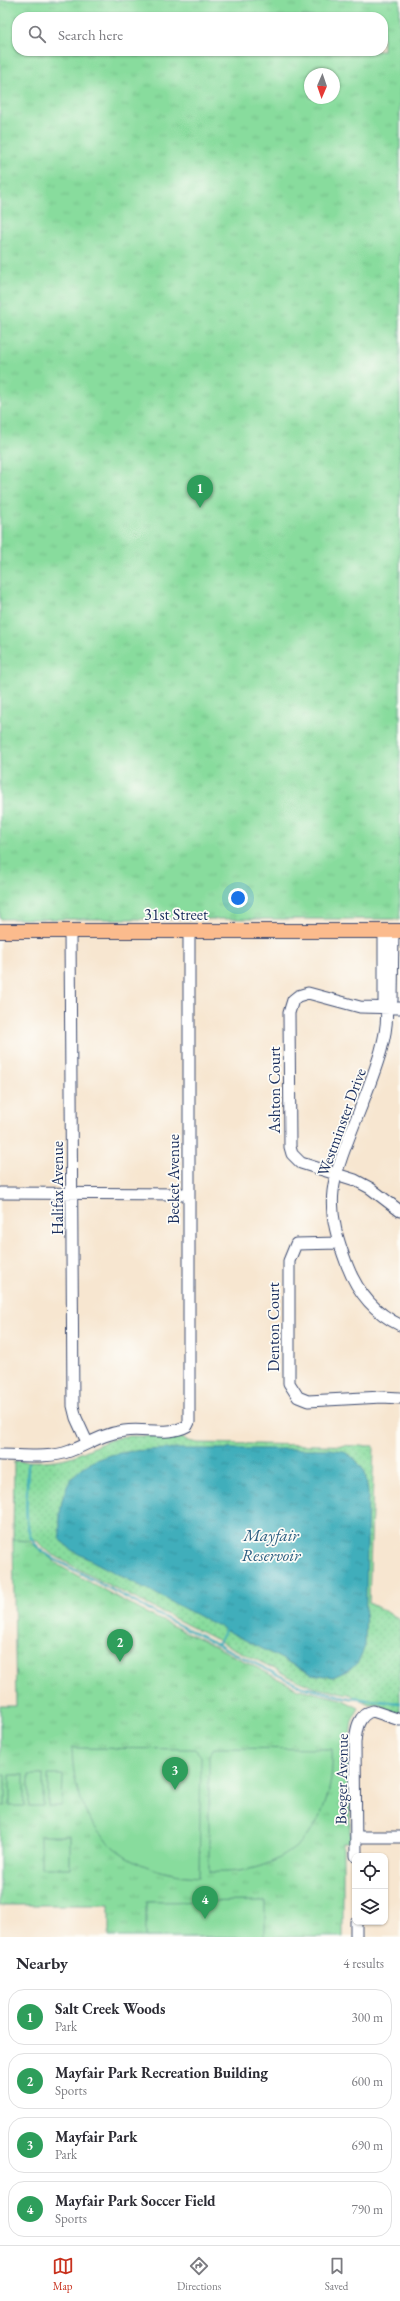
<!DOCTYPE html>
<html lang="en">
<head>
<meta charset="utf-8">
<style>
	body { margin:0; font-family:"EB Garamond",serif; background:#f2f2f3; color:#2b2b33 }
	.controls { position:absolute; right:12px; bottom:12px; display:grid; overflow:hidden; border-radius:8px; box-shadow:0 1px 3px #0004 }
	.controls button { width:36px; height:36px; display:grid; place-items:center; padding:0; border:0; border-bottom:1px solid #e1e1e2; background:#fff; color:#2b2b33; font:20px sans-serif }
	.compass { position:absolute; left:304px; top:68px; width:36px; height:36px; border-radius:50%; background:#fff; box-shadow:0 1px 3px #0004; rotate:182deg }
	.you { position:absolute; left:238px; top:898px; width:14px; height:14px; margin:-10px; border:3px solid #fff; border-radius:50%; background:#1a73e8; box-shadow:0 0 0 6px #1a73e833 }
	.badge { display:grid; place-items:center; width:26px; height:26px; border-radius:50%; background:#c8321e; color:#fff; font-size:13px; font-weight:700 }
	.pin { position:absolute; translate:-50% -33px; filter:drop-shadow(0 1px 2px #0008) }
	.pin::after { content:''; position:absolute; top:21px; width:14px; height:12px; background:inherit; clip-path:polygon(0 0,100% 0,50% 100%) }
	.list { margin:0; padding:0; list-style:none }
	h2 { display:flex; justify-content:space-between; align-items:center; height:52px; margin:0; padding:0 16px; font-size:17px }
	h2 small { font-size:13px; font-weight:400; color:#7c7c81 }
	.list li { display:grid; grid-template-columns:26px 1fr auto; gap:12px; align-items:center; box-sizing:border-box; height:56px; margin:0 8px 8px; padding:0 8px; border:1px solid #e1e1e2; border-radius:16px }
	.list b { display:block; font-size:15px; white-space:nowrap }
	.list p { margin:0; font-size:13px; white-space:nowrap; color:#7c7c81 }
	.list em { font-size:13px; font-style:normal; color:#7c7c81 }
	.icon { flex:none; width:22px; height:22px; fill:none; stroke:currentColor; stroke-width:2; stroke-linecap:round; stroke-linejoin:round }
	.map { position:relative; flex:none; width:400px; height:1937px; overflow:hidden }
	.search { position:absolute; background:#fff; box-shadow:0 1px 3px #0004; left:12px; right:12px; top:12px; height:44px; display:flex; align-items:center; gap:10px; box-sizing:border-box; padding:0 14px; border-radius:16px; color:#7c7c81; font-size:15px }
	.sheet { height:308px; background:#fff }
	nav { display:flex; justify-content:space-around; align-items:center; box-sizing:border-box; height:56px; border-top:1px solid #e1e1e2; background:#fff; font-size:11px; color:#7c7c81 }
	nav a { display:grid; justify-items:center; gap:2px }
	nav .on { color:#c8321e }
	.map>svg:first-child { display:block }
	.grass { fill:url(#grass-dots); stroke:#52867e }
	.park { fill:url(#park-tufts); stroke:#52867e; fill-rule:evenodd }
	.pitch { fill:#88dc9d; stroke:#52867e }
	.water { fill:url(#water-ripples); stroke:#2d6e8c }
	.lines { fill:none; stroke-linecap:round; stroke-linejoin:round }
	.stream { stroke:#3faebb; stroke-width:2.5 }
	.minor-casing { stroke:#3c4a6f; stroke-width:13 }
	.major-casing { stroke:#3c4a6f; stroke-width:16 }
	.minor { stroke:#fff; stroke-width:11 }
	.major { stroke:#fbbb8d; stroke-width:14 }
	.labels { text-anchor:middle; stroke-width:3.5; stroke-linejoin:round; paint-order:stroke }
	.street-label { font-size:16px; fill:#1b2f5e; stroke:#fdfcf7 }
	.water-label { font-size:17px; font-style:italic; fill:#285b7f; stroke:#fdfcf7 }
</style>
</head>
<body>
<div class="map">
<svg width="400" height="1937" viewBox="0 0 400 1937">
	<defs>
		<pattern id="grass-dots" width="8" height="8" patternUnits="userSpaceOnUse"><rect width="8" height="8" fill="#88dc9d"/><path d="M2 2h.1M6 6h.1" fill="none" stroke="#75bd8a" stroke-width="1.8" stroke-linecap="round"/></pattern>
		<pattern id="park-tufts" width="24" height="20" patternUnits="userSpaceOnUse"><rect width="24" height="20" fill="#88dc9d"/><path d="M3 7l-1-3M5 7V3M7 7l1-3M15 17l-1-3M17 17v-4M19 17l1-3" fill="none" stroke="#75bd8a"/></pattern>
		<pattern id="water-ripples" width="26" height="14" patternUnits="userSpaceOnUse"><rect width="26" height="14" fill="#3faebb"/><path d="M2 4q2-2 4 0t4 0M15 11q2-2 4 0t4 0" fill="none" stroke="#348e9b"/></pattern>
	</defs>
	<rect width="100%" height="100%" fill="#fdfcf7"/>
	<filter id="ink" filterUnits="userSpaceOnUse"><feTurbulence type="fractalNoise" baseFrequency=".025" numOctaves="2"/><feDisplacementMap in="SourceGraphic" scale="8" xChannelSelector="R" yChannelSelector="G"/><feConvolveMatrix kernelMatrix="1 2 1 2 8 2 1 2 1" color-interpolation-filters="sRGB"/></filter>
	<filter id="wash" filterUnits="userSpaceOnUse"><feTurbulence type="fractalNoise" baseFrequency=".012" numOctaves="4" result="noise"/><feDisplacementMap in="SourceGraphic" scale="16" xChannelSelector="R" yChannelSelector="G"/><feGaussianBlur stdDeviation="0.9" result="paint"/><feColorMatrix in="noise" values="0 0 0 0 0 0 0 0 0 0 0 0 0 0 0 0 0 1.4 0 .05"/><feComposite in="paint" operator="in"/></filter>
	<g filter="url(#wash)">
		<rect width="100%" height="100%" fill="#f7e6d0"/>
		<path class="grass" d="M126,1436H181L188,1441L198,1443L374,1446L369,1603L400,1619V1713L389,1711L380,1704H369L349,1694L315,1688L296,1680L85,1573L50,1553L37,1541L13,1540L14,1461C35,1461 57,1463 78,1454C95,1447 108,1439 126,1436Z"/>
		<path class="park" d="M0,0H400V919H0ZM17,17H383V51H17ZM310,74H334V98H310Z
			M13,1540L29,1541L60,1566L148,1614L215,1646L298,1689L341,1699L359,1708L352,1721L350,1737V1843H343V1937H109V1905H0V1706H16Z"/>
		<path class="pitch" d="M72,1748L195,1749L201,1756L199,1877C120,1872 74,1829 72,1748Z
			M214,1748L332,1749C336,1828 288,1876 209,1872V1755Z
			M0,1775H5V1806H0Z
			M10,1775H24V1806H10Z
			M29,1775H43V1806H29Z
			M48,1775H63L62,1806H48Z
			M41,1836H70V1868H41Z
			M265,1901V1937H146V1902Z"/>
		<path class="water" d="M169,1449H329L343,1451L355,1459L365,1472L368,1493L365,1646L358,1662L351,1669L333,1677L311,1674L73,1551L60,1540C60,1529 59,1517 61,1506C70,1451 125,1451 169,1449Z"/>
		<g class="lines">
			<path class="stream" d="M28,1463C28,1482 23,1521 31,1538C36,1547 45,1553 54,1559L157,1614L302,1687L349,1698L400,1703
				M218,1644L226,1628"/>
		</g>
	</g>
	<g filter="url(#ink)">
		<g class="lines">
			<g class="minor-casing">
				<path id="minor" d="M70,931L73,1406L76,1418L87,1442
					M384,931V1001C400,1040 338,1144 333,1191C330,1217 338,1241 347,1265C357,1291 375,1313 400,1325
					M388,1008L392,1000L393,931
					M400,1008L360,1007L308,993L298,996L293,1000L289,1013L290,1147L292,1154L301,1163L355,1180L370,1188L400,1211
					M0,1193L189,1194
					M339,1243L296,1244L289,1261V1383L298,1397L308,1401L382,1397L400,1398
					M0,1455C22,1455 49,1459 70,1451C89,1444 102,1434 124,1431C144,1428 169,1436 187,1426L189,1422V931
					M356,1837H400
					M356,1856L355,1743C356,1730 358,1714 373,1711L400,1720
					M356,1937V1922"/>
			</g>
			<g class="major-casing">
				<path id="major" d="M0,931H400"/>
			</g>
			<use href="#minor" class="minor"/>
			<use href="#major" class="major"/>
		</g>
	</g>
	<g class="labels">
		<g class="street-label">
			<text x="176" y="920">31st Street</text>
			<text transform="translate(274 1090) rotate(-90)" y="6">Ashton Court</text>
			<text transform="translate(341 1122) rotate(-70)" y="6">Westminster Drive</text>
			<text transform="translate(173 1179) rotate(-90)" y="6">Becket Avenue</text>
			<text transform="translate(57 1188) rotate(-90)" y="6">Halifax Avenue</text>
			<text transform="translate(273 1327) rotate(-90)" y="6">Denton Court</text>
			<text transform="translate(341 1779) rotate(-89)" y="6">Boeger Avenue</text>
		</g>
		<g class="water-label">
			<text x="271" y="1541">Mayfair<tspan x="271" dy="20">Reservoir</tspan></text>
		</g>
	</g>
</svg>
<div class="controls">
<button><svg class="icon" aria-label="locate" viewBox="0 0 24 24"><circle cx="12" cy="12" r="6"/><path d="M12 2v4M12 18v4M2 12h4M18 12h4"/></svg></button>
<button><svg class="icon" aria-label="layers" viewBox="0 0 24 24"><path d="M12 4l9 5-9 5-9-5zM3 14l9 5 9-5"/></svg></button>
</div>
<svg class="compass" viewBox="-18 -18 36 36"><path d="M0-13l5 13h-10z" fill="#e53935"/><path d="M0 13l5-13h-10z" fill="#7c7c81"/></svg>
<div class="you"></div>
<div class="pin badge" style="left:200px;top:508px;background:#2e9e5b">1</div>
<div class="pin badge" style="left:120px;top:1662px;background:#2e9e5b">2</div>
<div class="pin badge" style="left:175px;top:1790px;background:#2e9e5b">3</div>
<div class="pin badge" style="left:205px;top:1919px;background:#2e9e5b">4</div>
<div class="search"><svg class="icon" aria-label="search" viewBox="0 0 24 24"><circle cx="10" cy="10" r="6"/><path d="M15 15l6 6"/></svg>Search here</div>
</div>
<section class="sheet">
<h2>Nearby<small>4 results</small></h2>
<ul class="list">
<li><span class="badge" style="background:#2e9e5b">1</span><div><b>Salt Creek Woods</b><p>Park</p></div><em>300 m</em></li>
<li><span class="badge" style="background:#2e9e5b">2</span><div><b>Mayfair Park Recreation Building</b><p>Sports</p></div><em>600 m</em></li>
<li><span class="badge" style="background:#2e9e5b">3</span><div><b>Mayfair Park</b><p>Park</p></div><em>690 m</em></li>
<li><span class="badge" style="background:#2e9e5b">4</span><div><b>Mayfair Park Soccer Field</b><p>Sports</p></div><em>790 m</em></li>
</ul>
</section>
<nav>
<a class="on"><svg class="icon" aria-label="map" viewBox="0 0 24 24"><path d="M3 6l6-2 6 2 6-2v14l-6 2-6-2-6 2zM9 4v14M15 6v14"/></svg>Map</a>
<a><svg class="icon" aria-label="directions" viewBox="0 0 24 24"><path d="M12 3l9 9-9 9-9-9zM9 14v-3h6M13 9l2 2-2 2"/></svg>Directions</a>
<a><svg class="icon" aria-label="saved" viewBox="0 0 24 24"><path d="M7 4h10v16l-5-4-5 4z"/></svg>Saved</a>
</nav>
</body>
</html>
